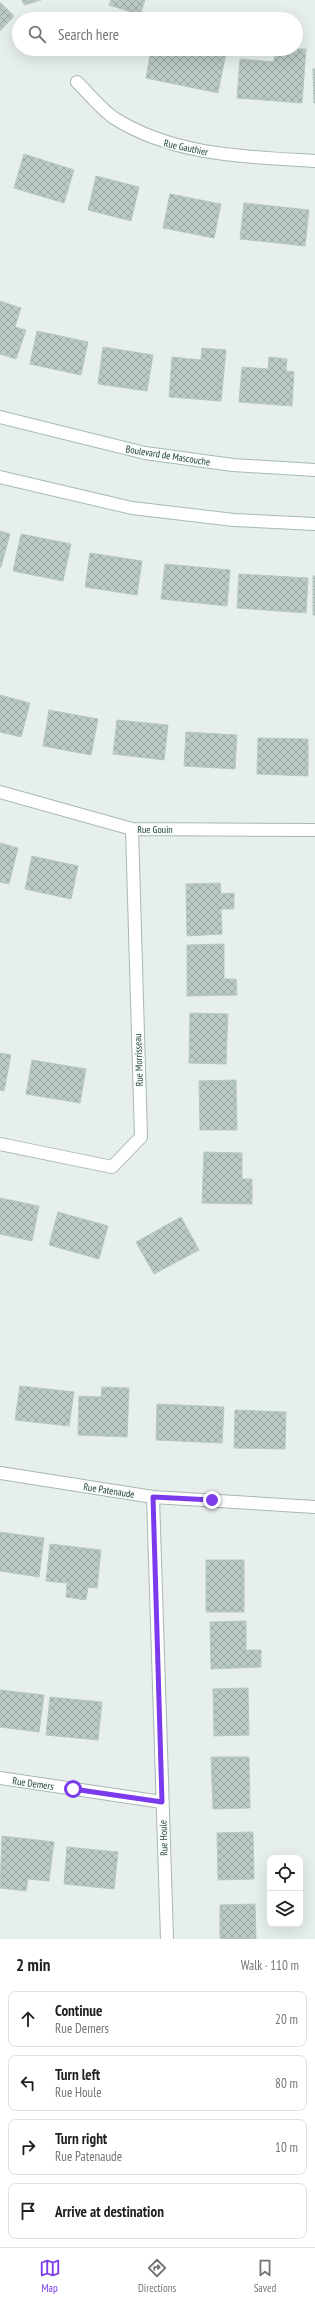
<!DOCTYPE html>
<html lang="en">
<head>
<meta charset="utf-8">
<style>
	body { margin:0; font-family:"PT Sans Narrow",sans-serif; background:#f6f6f6; color:#202124 }
	.controls { position:absolute; right:12px; bottom:12px; display:grid; overflow:hidden; border-radius:8px; box-shadow:0 4px 16px #0002 }
	.controls button { width:36px; height:36px; display:grid; place-items:center; padding:0; border:0; border-bottom:1px solid #e0e0e0; background:#fff; color:#202124; font:20px sans-serif }
	.stop { position:absolute; width:12px; height:12px; margin:-9px; border:3px solid #7c3aed; border-radius:50%; background:#fff }
	.stop.end { background:#7c3aed; border-color:#fff; box-shadow:0 1px 4px #0008 }
	.list { margin:0; padding:0; list-style:none }
	h2 { display:flex; justify-content:space-between; align-items:center; height:52px; margin:0; padding:0 16px; font-size:17px }
	h2 small { font-size:13px; font-weight:400; color:#757577 }
	.list li { display:grid; grid-template-columns:26px 1fr auto; gap:12px; align-items:center; box-sizing:border-box; height:56px; margin:0 8px 8px; padding:0 8px; border:1px solid #e0e0e0; border-radius:8px }
	.list b { display:block; font-size:15px; white-space:nowrap }
	.list p { margin:0; font-size:13px; white-space:nowrap; color:#757577 }
	.list em { font-size:13px; font-style:normal; color:#757577 }
	.icon { flex:none; width:22px; height:22px; fill:none; stroke:currentColor; stroke-width:2; stroke-linecap:round; stroke-linejoin:round }
	.map { position:relative; flex:none; width:315px; height:1939px; overflow:hidden }
	.search { position:absolute; background:#fff; box-shadow:0 4px 16px #0002; left:12px; right:12px; top:12px; height:44px; display:flex; align-items:center; gap:10px; box-sizing:border-box; padding:0 14px; border-radius:22px; color:#757577; font-size:15px }
	.sheet { height:308px; background:#fff }
	nav { display:flex; justify-content:space-around; align-items:center; box-sizing:border-box; height:56px; border-top:1px solid #e0e0e0; background:#fff; font-size:11px; color:#757577 }
	nav a { display:grid; justify-items:center; gap:2px }
	nav .on { color:#7c3aed }
	.map>svg:first-child { display:block }
	.building { fill:url(#building-cross-hatch); stroke:#b8c9c2 }
	.lines { fill:none; stroke-linecap:round; stroke-linejoin:round }
	.street-casing { stroke:#a8b8b2; stroke-width:14 }
	.secondary-casing { stroke:#a4bbb3; stroke-width:14 }
	.street { stroke:#fff; stroke-width:12 }
	.secondary { stroke:#fff; stroke-width:12 }
	.route { stroke:#7c3aed; stroke-width:5 }
	.labels { text-anchor:middle; stroke-width:3; stroke-linejoin:round; paint-order:stroke }
	.street-label { font-size:10px; fill:#24423a; stroke:#f7fbf9 }
</style>
</head>
<body>
<div class="map">
<svg width="315" height="1939" viewBox="0 0 315 1939">
	<defs>
		<pattern id="building-cross-hatch" width="8" height="8" patternUnits="userSpaceOnUse"><rect width="8" height="8" fill="#bbcac4"/><path d="M0 0l8 8M0 8l8-8" fill="none" stroke="#98a6a0"/></pattern>
	</defs>
	<rect width="100%" height="100%" fill="#e6efeb"/>
	<path class="building" d="M22,0H41L24,5Z
		M111,0H145L140,15L109,5Z
		M0,2L14,16L0,31Z
		M151,49H205L226,53L218,93L146,78Z
		M275,49H306L302,103L237,98L240,59L274,62Z
		M313,69H315V103H314Z
		M24,154L74,170L64,203L14,188Z
		M96,176L139,187L131,221L88,210Z
		M170,194L221,204L214,238L163,228Z
		M244,203L309,210L305,246L240,239Z
		M0,301L21,308L15,327L26,330L16,359L0,354Z
		M37,331L88,342L81,375L30,364Z
		M103,347L153,355L147,391L98,384Z
		M202,348L226,350L221,401L169,397L172,357L201,360Z
		M269,357L287,359L286,371L294,372L292,406L239,402L242,367L268,369Z
		M0,531L10,534L1,567H0Z
		M21,534L71,544L63,581L13,571Z
		M90,553L142,561L137,595L85,587Z
		M165,564L230,570L227,606L161,599Z
		M239,574L308,578L306,613L237,608Z
		M313,576H315V615H313Z
		M0,695L30,703L21,737L0,732Z
		M49,710L98,719L91,755L43,746Z
		M117,720L168,725L164,760L113,754Z
		M186,732L237,735L235,769L184,766Z
		M258,738L308,739V776L257,774Z
		M0,843L18,848L9,884L0,882Z
		M32,856L78,866L71,899L25,889Z
		M220,883L221,894L234,893V909H221L222,934L187,936L186,884Z
		M224,944V979H236L237,995L187,996V945Z
		M190,1013L228,1014L226,1064L189,1063Z
		M0,1053L11,1055L4,1091L0,1090Z
		M32,1060L86,1069L80,1103L26,1094Z
		M236,1080L237,1130H200L199,1081Z
		M204,1152L242,1153V1179H252V1204L202,1203Z
		M0,1198L39,1206L32,1241L0,1234Z
		M58,1212L108,1226L99,1259L49,1245Z
		M181,1217L199,1250L154,1274L136,1242Z
		M20,1386L74,1392L69,1426L15,1420Z
		M102,1387L129,1388L127,1437L78,1435L79,1396L101,1397Z
		M157,1404L224,1407L222,1443L156,1440Z
		M235,1410L286,1412L285,1449L234,1448Z
		M0,1532L44,1538L39,1577L0,1571Z
		M50,1544L101,1550L97,1588L88,1587L86,1600L66,1597L67,1583L46,1581Z
		M206,1560H244V1612H206Z
		M246,1621V1650H261V1667L211,1669L210,1622Z
		M248,1688L249,1735L214,1736L213,1689Z
		M0,1690L44,1695L39,1732L0,1727Z
		M50,1697L102,1702L98,1740L46,1735Z
		M211,1757H249L250,1808L213,1809Z
		M253,1832L254,1879L218,1880L217,1833Z
		M2,1836L54,1842L49,1881L28,1879L26,1891L0,1888Z
		M67,1847L118,1852L114,1889L64,1884Z
		M255,1904L256,1939H220V1905Z"/>
	<g class="lines">
		<g class="street-casing">
			<path id="street" d="M77,82C89,94 101,109 114,118C174,156 247,157 315,161
				M0,792L132,829L315,830
				M0,1144L112,1167L141,1137L132,829
				M0,1473L153,1497L315,1507
				M153,1497L167,1939
				M0,1778L162,1802"/>
		</g>
		<g class="secondary-casing">
			<path id="secondary" d="M0,417L145,453L233,465L315,470
				M0,477L132,508L234,520L315,524"/>
		</g>
		<use href="#street" class="street"/>
		<use href="#secondary" class="secondary"/>
	</g>
	<g class="lines">
		<path class="route" d="M73,1789L162,1802L153,1497L212,1500"/>
	</g>
	<g class="labels">
		<g class="street-label">
			<text transform="translate(186 147) rotate(12)" y="4">Rue Gauthier</text>
			<text transform="translate(168 455) rotate(9)" y="4">Boulevard de Mascouche</text>
			<text x="155" y="833">Rue Gouin</text>
			<text transform="translate(138 1060) rotate(-92)" y="4">Rue Morrisseau</text>
			<text transform="translate(109 1490) rotate(9)" y="4">Rue Patenaude</text>
			<text transform="translate(33 1783) rotate(8)" y="4">Rue Demers</text>
			<text transform="translate(163 1838) rotate(-92)" y="4">Rue Houle</text>
		</g>
	</g>
</svg>
<div class="controls">
<button><svg class="icon" aria-label="locate" viewBox="0 0 24 24"><circle cx="12" cy="12" r="6"/><path d="M12 2v4M12 18v4M2 12h4M18 12h4"/></svg></button>
<button><svg class="icon" aria-label="layers" viewBox="0 0 24 24"><path d="M12 4l9 5-9 5-9-5zM3 14l9 5 9-5"/></svg></button>
</div>
<div class="stop" style="left:73px;top:1789px"></div>
<div class="stop end" style="left:212px;top:1500px"></div>
<div class="search"><svg class="icon" aria-label="search" viewBox="0 0 24 24"><circle cx="10" cy="10" r="6"/><path d="M15 15l6 6"/></svg>Search here</div>
</div>
<section class="sheet">
<h2>2 min<small>Walk · 110 m</small></h2>
<ul class="list">
<li><svg class="icon" aria-label="ahead" viewBox="0 0 24 24"><path d="M12 20V5M6 11l6-6 6 6"/></svg><div><b>Continue</b><p>Rue Demers</p></div><em>20 m</em></li>
<li><svg class="icon" aria-label="left" viewBox="0 0 24 24"><path d="M17 20v-9H6M10 6l-5 5 5 5"/></svg><div><b>Turn left</b><p>Rue Houle</p></div><em>80 m</em></li>
<li><svg class="icon" aria-label="right" viewBox="0 0 24 24"><path d="M7 20v-9h11M14 6l5 5-5 5"/></svg><div><b>Turn right</b><p>Rue Patenaude</p></div><em>10 m</em></li>
<li><svg class="icon" aria-label="arrive" viewBox="0 0 24 24"><path d="M6 21V4h12l-3 4 3 4H6"/></svg><div><b>Arrive at destination</b></div></li>
</ul>
</section>
<nav>
<a class="on"><svg class="icon" aria-label="map" viewBox="0 0 24 24"><path d="M3 6l6-2 6 2 6-2v14l-6 2-6-2-6 2zM9 4v14M15 6v14"/></svg>Map</a>
<a><svg class="icon" aria-label="directions" viewBox="0 0 24 24"><path d="M12 3l9 9-9 9-9-9zM9 14v-3h6M13 9l2 2-2 2"/></svg>Directions</a>
<a><svg class="icon" aria-label="saved" viewBox="0 0 24 24"><path d="M7 4h10v16l-5-4-5 4z"/></svg>Saved</a>
</nav>
</body>
</html>
